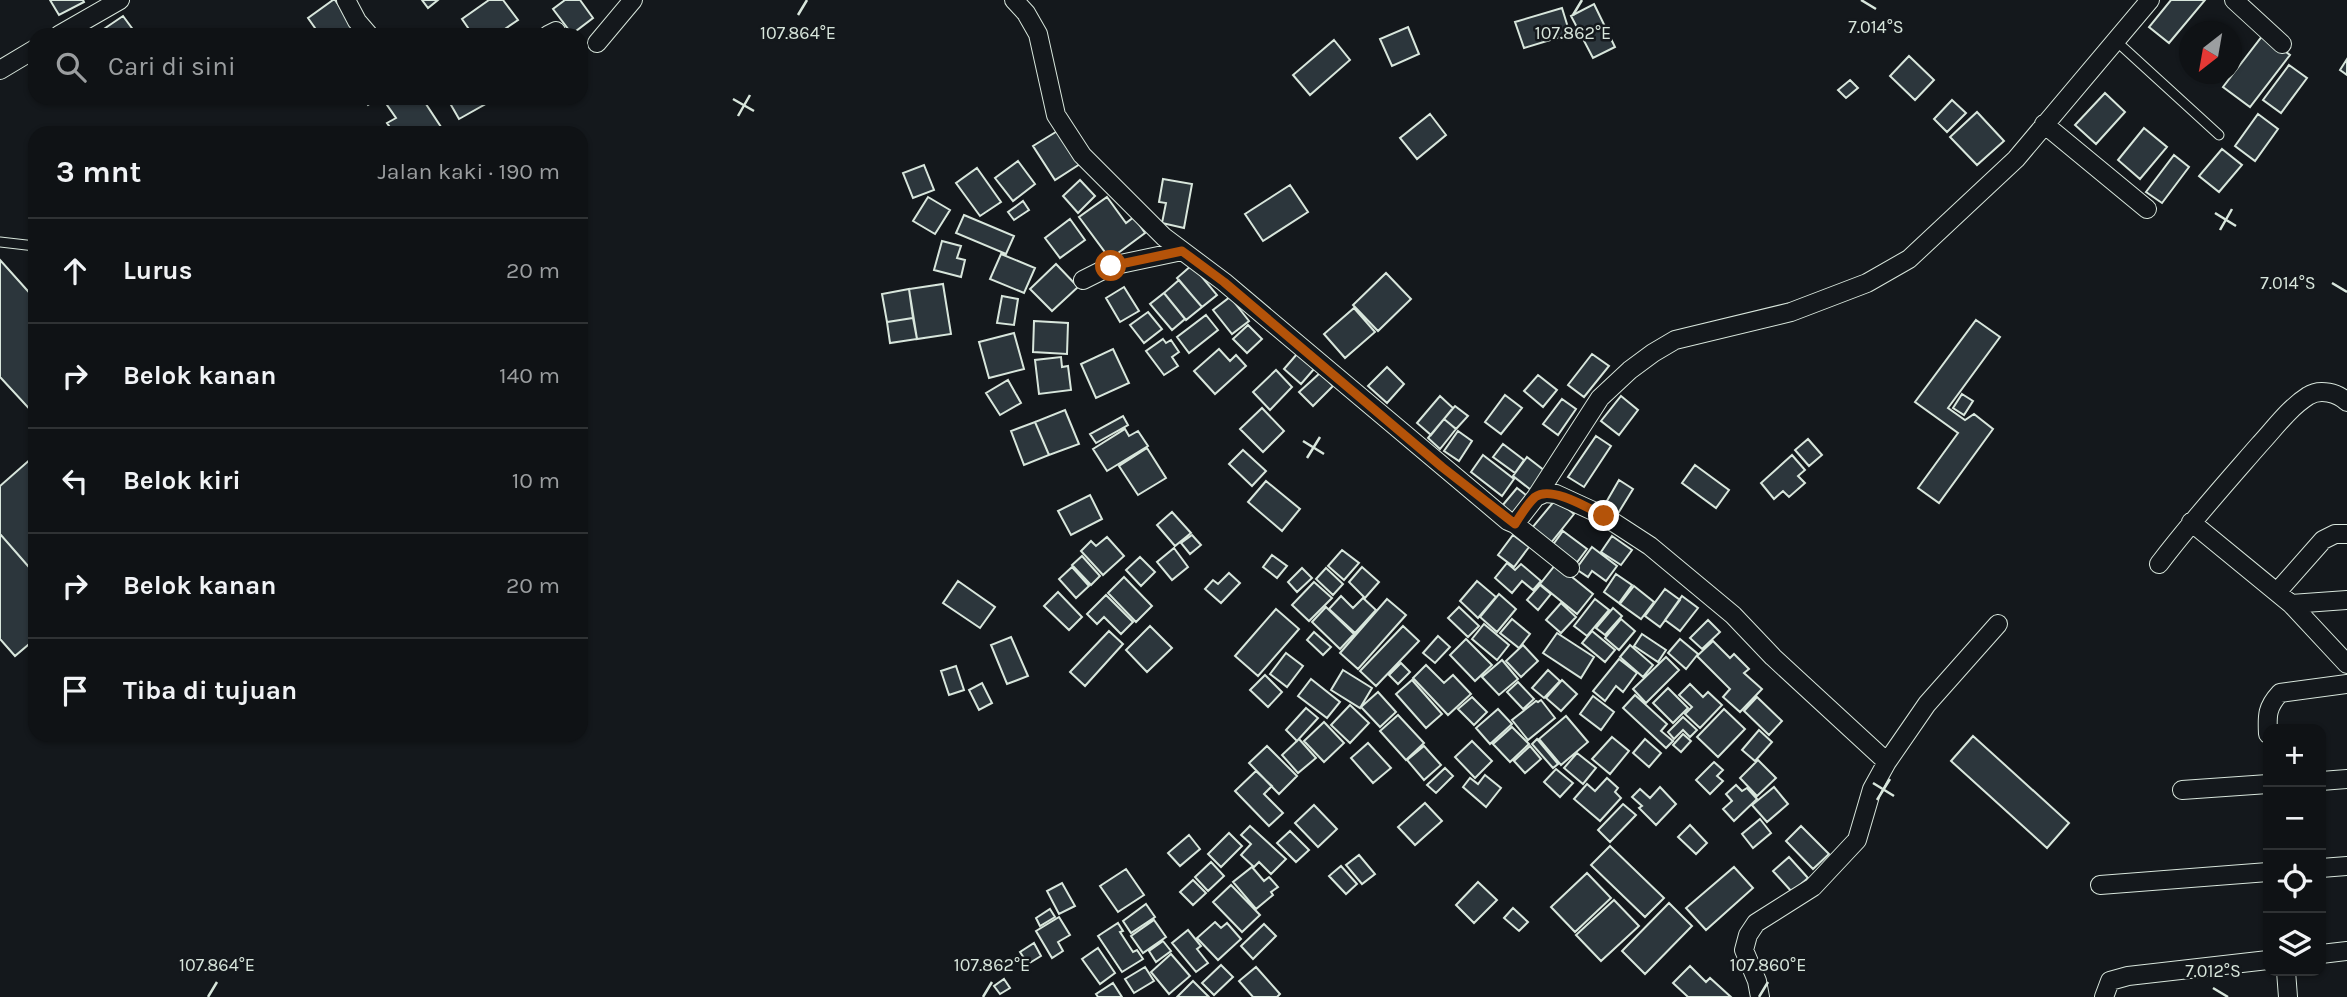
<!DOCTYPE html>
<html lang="id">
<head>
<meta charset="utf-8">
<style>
	body { margin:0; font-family:Karla,sans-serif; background:#1d2022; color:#f1f3f6 }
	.controls { position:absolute; right:21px; bottom:21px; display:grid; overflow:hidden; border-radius:14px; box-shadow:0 2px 5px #0004 }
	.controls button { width:63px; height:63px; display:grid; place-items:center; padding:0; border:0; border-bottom:2px solid #2f3234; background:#0f1215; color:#f1f3f6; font:35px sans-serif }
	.compass { position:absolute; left:2179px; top:21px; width:63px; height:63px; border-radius:50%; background:#0f1215; box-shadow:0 2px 5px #0004; rotate:211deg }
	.stop { position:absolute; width:21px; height:21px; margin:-16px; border:5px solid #b45309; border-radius:50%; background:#fff }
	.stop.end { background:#b45309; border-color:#fff; box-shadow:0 2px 7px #0008 }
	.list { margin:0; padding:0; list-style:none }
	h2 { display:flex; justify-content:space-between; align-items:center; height:91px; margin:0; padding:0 28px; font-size:30px }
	h2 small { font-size:23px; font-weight:400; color:#9b9ea0 }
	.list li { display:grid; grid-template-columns:46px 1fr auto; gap:21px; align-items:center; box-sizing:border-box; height:105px; padding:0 28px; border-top:2px solid #2f3234 }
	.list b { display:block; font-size:26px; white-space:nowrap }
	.list em { font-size:23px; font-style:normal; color:#9b9ea0 }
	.icon { flex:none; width:38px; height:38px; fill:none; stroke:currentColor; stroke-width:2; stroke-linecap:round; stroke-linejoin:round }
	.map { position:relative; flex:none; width:2347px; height:997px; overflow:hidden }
	.search { position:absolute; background:#0f1215; box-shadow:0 2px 5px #0004; left:28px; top:28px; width:560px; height:77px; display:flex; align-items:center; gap:18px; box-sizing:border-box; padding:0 24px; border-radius:21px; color:#9b9ea0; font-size:26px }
	.panel { position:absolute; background:#0f1215; box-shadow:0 2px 5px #0004; left:28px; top:126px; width:560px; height:616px; border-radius:21px }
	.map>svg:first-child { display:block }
	.building { fill:#2c363c; stroke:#d8e6dc; stroke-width:2 }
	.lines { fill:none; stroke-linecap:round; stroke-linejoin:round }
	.service-casing { stroke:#d8e6dc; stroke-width:11 }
	.minor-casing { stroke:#d8e6dc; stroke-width:20 }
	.service { stroke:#14181c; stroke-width:9 }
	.minor { stroke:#14181c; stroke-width:18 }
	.route { stroke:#b45309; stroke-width:9 }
	.ticks { fill:none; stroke:#d8e6dc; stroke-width:2.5 }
	.ticks-label { font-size:18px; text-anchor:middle; fill:#d8e6dc; stroke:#14181c; stroke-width:5; stroke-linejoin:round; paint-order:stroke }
</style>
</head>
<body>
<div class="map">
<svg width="2347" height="997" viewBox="0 0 2347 997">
	<rect width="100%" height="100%" fill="#14181c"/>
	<path class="building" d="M50,0H83L84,2L59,15Z
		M333,0H335L360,35H320L308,18Z
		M422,0H438L428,8Z
		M489,0H503L518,20L496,35H473L462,19Z
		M565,0H580L593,18L572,34L553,9Z
		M2171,0H2205L2169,43L2149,27Z
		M1594,4L1615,47L1593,58L1571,16Z
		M1562,8L1570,34L1524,48L1515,22Z
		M123,16L137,35H95Z
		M1408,27L1419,54L1392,66L1380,39Z
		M2263,35L2290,55L2250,107L2223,87Z
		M1334,40L1350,60L1310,95L1293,75Z
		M1909,56L1934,80L1915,100L1890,76Z
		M2347,59V75L2340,70Z
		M2289,65L2307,78L2281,113L2263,100Z
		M1850,80L1858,88L1846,98L1838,90Z
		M2105,93L2125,112L2096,144L2075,125Z
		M363,98H379L368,105Z
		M392,98H422L443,130L438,133H394L387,123L396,118L385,102Z
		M447,98H487L489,102L459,119Z
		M1952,100L1966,113L1947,132L1934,119Z
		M1977,112L2004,141L1977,165L1950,137Z
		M1430,114L1446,135L1417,159L1400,138Z
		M2258,114L2278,129L2255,161L2235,146Z
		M2144,128L2167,147L2140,179L2118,160Z
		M1059,130L1080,164L1055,180L1033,146Z
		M2222,149L2242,165L2219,192L2199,176Z
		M2174,155L2189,167L2162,203L2146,192Z
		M1018,161L1035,184L1013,201L995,178Z
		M924,165L934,190L913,198L903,173Z
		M977,168L1001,202L980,216L956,183Z
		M1163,179L1192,184L1184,228L1162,223L1166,203L1159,202Z
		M1080,180L1095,196L1078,213L1063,196Z
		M1290,185L1308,212L1263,241L1245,214Z
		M928,197L950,210L935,234L913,221Z
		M1107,197L1126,223L1134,217L1145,233L1110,259L1079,217Z
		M1023,201L1029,210L1014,220L1008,212Z
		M964,215L1014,236L1006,254L956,233Z
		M1070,219L1085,240L1060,258L1045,238Z
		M942,241L961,246L957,258L965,260L961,277L934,270Z
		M1001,254L1035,268L1024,293L990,279Z
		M0,260L35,299V415L0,377Z
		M1056,264L1078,287L1052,311L1030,289Z
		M1192,265L1217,295L1202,307L1177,278Z
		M1386,273L1411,299L1378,331L1353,305Z
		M1179,280L1202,307L1186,320L1164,293Z
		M943,284L951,334L917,339L909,289Z
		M1124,287L1139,311L1120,322L1106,298Z
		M909,289L913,318L887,322L882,294Z
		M1164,293L1185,319L1172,330L1150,304Z
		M1002,296L1018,299L1014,325L997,323Z
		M1230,297L1249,321L1232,334L1213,310Z
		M1354,308L1375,332L1345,358L1324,334Z
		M1148,312L1162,329L1144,343L1130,325Z
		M1206,315L1218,330L1189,353L1177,337Z
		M913,318L917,339L890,343L887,322Z
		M1976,320L2000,337L1948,408L1965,420L1974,414L1993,429L1939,503L1918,488L1958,433L1915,402Z
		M1034,321L1068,323L1067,354L1033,352Z
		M1248,325L1262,339L1247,353L1233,339Z
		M1014,333L1024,369L989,378L979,342Z
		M1163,339L1166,343L1171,340L1179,352L1172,357L1178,366L1164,375L1146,351Z
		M1113,349L1129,383L1096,398L1081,364Z
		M1219,349L1230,361L1236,355L1246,366L1215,394L1194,371Z
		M1297,354L1314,369L1301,384L1284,369Z
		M1592,354L1609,366L1584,397L1568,385Z
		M1061,357L1062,367L1068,366L1071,390L1039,394L1035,360Z
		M1387,367L1404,384L1387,403L1368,386Z
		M1276,370L1292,387L1270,410L1253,392Z
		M1320,373L1333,386L1313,406L1299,392Z
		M1538,375L1557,390L1543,407L1524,391Z
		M1008,380L1021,403L1000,415L986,393Z
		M1962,394L1973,401L1964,415L1953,408Z
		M1505,395L1522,408L1501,434L1485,422Z
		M1440,396L1453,408L1431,435L1417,423Z
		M1621,396L1638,410L1619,435L1601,421Z
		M1562,399L1576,409L1558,435L1543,424Z
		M1455,406L1468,416L1456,429L1444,419Z
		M1262,408L1284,431L1263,452L1240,429Z
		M1065,410L1079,444L1049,455L1035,422Z
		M1123,416L1128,425L1096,443L1090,434Z
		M1444,419L1456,429L1440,449L1428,438Z
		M1035,422L1049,455L1024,465L1011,431Z
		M1125,429L1129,436L1138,431L1148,446L1107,471L1093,449Z
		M1458,431L1472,441L1459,461L1444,451Z
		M1596,436L1611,446L1584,487L1568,477Z
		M1808,439L1822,455L1809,466L1795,450Z
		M1503,444L1524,460L1515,473L1493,457Z
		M1147,448L1166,478L1138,495L1119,466Z
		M1243,450L1266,471L1252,486L1229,464Z
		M1483,455L1514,479L1502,496L1471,472Z
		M1792,455L1805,470L1798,476L1805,483L1789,497L1783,491L1774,499L1761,483Z
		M33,457L35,460V574L0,534V486Z
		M1527,457L1545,471L1531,490L1513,476Z
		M1695,465L1729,490L1716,508L1682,483Z
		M1619,480L1633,489L1617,515L1604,506Z
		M1266,481L1300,509L1282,531L1248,502Z
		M1517,488L1531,499L1515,517L1502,506Z
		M1090,495L1102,519L1071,535L1058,511Z
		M1556,499L1574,514L1550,544L1531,529Z
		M1172,512L1191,533L1175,546L1157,525Z
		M1563,531L1587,549L1575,565L1552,546Z
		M0,534L35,574V639L15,656L0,639Z
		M1192,535L1201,545L1190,554L1181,543Z
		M1513,535L1529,547L1514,567L1498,555Z
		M1612,536L1632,550L1621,565L1601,552Z
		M1107,537L1124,556L1103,575L1081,551L1091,541L1096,546Z
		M1592,547L1617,566L1606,581L1592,571L1588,577L1576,569Z
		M1174,548L1188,567L1172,580L1157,562Z
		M1342,550L1359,563L1344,580L1328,566Z
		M1272,555L1287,566L1277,578L1263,567Z
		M1082,556L1100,576L1091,585L1072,565Z
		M1140,557L1155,572L1141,586L1126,570Z
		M1507,563L1515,570L1521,564L1541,581L1533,590L1522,581L1512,593L1495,578Z
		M1556,564L1593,594L1577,614L1540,584Z
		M1072,567L1089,586L1076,598L1059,579Z
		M1362,567L1379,582L1365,598L1349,582Z
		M1302,568L1312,578L1297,592L1288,582Z
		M1326,568L1343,584L1333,595L1316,579Z
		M1229,573L1240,583L1221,603L1205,589L1213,580L1218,584Z
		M1616,574L1632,585L1619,603L1604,592Z
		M1124,577L1152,606L1136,622L1108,593Z
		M958,581L995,607L980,628L943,603Z
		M1477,581L1496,597L1478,618L1460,601Z
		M1314,582L1332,598L1309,621L1292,605Z
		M1540,585L1551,594L1538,610L1527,600Z
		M1634,586L1654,602L1641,619L1620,604Z
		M1665,589L1680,600L1660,627L1645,616Z
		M1058,592L1082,617L1069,630L1044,606Z
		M1499,594L1516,609L1497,632L1480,617Z
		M1106,595L1133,622L1121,634L1104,617L1097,624L1087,614Z
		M1341,596L1353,608L1363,598L1376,610L1355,633L1329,609Z
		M1682,596L1698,608L1680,631L1665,620Z
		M1387,599L1406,615L1358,669L1340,653Z
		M1595,599L1609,610L1587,636L1574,626Z
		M1561,603L1576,617L1561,633L1546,620Z
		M1326,607L1354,634L1340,649L1312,622Z
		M1459,607L1479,626L1468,637L1448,618Z
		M1613,608L1622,616L1605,635L1596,628Z
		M1276,609L1299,629L1258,676L1235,656Z
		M1512,619L1530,634L1519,648L1500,633Z
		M1621,619L1635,631L1619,650L1605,638Z
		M1708,620L1720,632L1702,649L1690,638Z
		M1484,624L1509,645L1497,660L1472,639Z
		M1150,626L1172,648L1147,672L1126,650Z
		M1403,626L1419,641L1376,686L1360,671Z
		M1109,631L1123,644L1085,686L1070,672Z
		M1592,631L1615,650L1605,662L1582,643Z
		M1314,632L1331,647L1323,655L1307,640Z
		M1557,633L1594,657L1581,678L1543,653Z
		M1642,634L1666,650L1658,662L1634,646Z
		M1438,636L1450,647L1435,663L1423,653Z
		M1011,637L1028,676L1007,684L991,645Z
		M1466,639L1492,665L1475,681L1450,655Z
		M1680,639L1698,654L1686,669L1668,653Z
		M1713,641L1730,658L1734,654L1749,669L1744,673L1762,689L1740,712L1723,697L1730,689L1697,656Z
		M1523,645L1538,661L1521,677L1506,661Z
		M1630,645L1653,665L1643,677L1620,657Z
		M1286,653L1303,666L1287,687L1270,674Z
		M1666,657L1679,670L1646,703L1633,689Z
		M1619,659L1637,673L1623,692L1616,686L1605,701L1593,691Z
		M1502,660L1518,679L1499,695L1482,677Z
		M1401,663L1410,672L1398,684L1389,675Z
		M1426,665L1444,683L1453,675L1471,694L1448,715L1413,678Z
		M956,666L964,690L949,695L941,671Z
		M1343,670L1372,688L1360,708L1331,690Z
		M1548,670L1560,681L1544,698L1532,688Z
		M1265,675L1282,692L1268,707L1250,690Z
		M1311,679L1340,702L1327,718L1298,696Z
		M1412,680L1442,714L1426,728L1396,694Z
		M1562,680L1577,694L1561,711L1546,698Z
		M1518,682L1534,699L1523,709L1507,692Z
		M982,683L992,703L979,710L969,690Z
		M1690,684L1703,697L1708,692L1722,705L1700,728L1685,714L1692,707L1679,695Z
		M1668,688L1688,708L1673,723L1653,703Z
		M1378,692L1396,712L1380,727L1361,707Z
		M1635,695L1667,724L1661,731L1673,741L1666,748L1623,708Z
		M1593,696L1614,712L1601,730L1580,714Z
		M1472,697L1487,712L1474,725L1458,709Z
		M1757,697L1782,721L1769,735L1744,711Z
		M1541,700L1555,718L1528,740L1512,720L1536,701L1538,702Z
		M1350,705L1369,723L1350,743L1331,725Z
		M1306,708L1318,718L1297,741L1286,730Z
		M1498,709L1512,724L1490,744L1476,728Z
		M1724,709L1745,729L1718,757L1697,737Z
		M1398,715L1424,743L1406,760L1380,731Z
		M1566,716L1588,742L1561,765L1539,739Z
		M1683,717L1697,730L1690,737L1683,730L1674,739L1668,732Z
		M1324,722L1344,743L1324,762L1304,741Z
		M1512,727L1529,744L1510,762L1493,744Z
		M1759,730L1772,742L1755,761L1742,750Z
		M1683,734L1691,741L1681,752L1673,745Z
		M1973,736L2069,823L2047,848L1951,761Z
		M1612,737L1629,751L1610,774L1592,759Z
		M1299,739L1316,758L1298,773L1282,755Z
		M1537,739L1558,764L1553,768L1532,744Z
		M1645,739L1661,753L1649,767L1633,753Z
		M1472,741L1492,761L1475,778L1455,757Z
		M1368,743L1391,768L1373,783L1351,758Z
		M1267,746L1297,776L1279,794L1249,763Z
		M1424,746L1441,765L1424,780L1407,760Z
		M1530,746L1541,759L1525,773L1514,761Z
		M1577,753L1596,768L1583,784L1564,768Z
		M1758,760L1776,778L1757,796L1740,778Z
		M1714,762L1723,770L1717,776L1723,781L1710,794L1696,780Z
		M1445,768L1453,776L1436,793L1427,785Z
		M1556,769L1573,783L1560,797L1544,782Z
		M1256,771L1272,786L1264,794L1283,813L1269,826L1235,791Z
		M1485,775L1501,788L1486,807L1463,787L1470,778L1478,784Z
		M1607,778L1618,788L1615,792L1621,798L1600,821L1574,799L1587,784L1595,791Z
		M1736,785L1742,791L1747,788L1757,799L1734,821L1723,809L1732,801L1726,794Z
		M1660,787L1676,804L1656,825L1639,808L1642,806L1632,797L1640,789L1650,798Z
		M1774,787L1788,804L1767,822L1752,805Z
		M1425,803L1442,821L1415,845L1398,827Z
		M1623,804L1636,815L1610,842L1598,830Z
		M1314,805L1337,829L1318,847L1295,823Z
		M1760,819L1771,833L1753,848L1742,834Z
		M1690,825L1707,843L1696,854L1678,837Z
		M1250,826L1286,859L1271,874L1259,862L1254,867L1241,855L1251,844L1241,835Z
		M1801,826L1829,854L1813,869L1786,841Z
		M1290,831L1309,850L1296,862L1277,843Z
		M1229,833L1242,846L1221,867L1208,854Z
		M1189,835L1200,849L1180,866L1168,853Z
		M1610,846L1664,898L1645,917L1591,865Z
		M1359,855L1375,874L1362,884L1346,865Z
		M1789,857L1808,878L1792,892L1773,871Z
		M1211,862L1224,876L1208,891L1195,877Z
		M1341,866L1357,884L1346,894L1329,876Z
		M1252,867L1264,881L1269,877L1278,887L1271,892L1273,895L1256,909L1233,882Z
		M1734,867L1753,888L1706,930L1686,908Z
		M1126,869L1144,895L1118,912L1100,886Z
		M1587,873L1611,898L1575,932L1551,907Z
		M1193,880L1206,893L1193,905L1180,892Z
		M1478,882L1497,900L1474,923L1456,905Z
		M1062,883L1075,906L1059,914L1047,891Z
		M1231,885L1260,915L1242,932L1213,902Z
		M1614,900L1639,926L1601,961L1576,935Z
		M1669,903L1692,926L1645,974L1622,951Z
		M1146,904L1155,917L1131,933L1123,921Z
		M1513,908L1528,922L1519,931L1504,918Z
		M1050,909L1055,917L1040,926L1036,918Z
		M1059,917L1070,935L1058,942L1063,951L1052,958L1036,931Z
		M1154,920L1166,937L1143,953L1131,936Z
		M1215,922L1221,928L1227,923L1241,939L1218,960L1197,938Z
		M1118,923L1123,931L1120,932L1133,952L1137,950L1143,959L1122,972L1098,936Z
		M1264,924L1276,936L1253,959L1241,946Z
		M1188,930L1201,946L1197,949L1208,963L1196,972L1172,943Z
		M1163,941L1171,951L1156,962L1149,951Z
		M1034,943L1041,956L1028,964L1020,952Z
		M1098,948L1115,973L1100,984L1082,959Z
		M1171,954L1190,976L1169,994L1151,972Z
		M1221,965L1233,977L1214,995L1202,983Z
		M1690,966L1706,982L1710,978L1731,997H1688L1673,983Z
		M1145,967L1154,981L1134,993L1125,979Z
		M1256,967L1280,994L1277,997H1253L1239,981Z
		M1004,979L1010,988L1000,994L994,986Z
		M1193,981L1209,997H1177Z
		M1113,983L1122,997H1098L1096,994Z"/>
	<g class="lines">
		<g class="service-casing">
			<path id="service" d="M2115,40L2219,135
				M0,242L35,246"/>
		</g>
		<g class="minor-casing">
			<path id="minor" d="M346,0L357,21L369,35
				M1014,0L1026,13L1038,34L1056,115L1082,155L1164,237L1224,282L1508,521L1515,524L1536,497L1545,493L1556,494L1604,516L1650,546L1733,615L1773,657L1887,762L1872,789L1857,840L1813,887L1756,923L1748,935L1744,950L1757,981L1760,997
				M2234,0L2282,44
				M59,35L120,0
				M548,35L556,31
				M597,43L633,0
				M0,70L35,49
				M2044,124L2147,209
				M1083,280L1111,266L1182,251
				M1536,497L1600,398L1630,370L1653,353L1675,340L1791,312L1867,283L1909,259L2016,159L2150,0
				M2191,522L2291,604L2347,664
				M1515,524L1570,568
				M2159,564C2190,523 2225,484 2259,445C2274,429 2289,408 2308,396C2320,388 2338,393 2347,402
				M2277,592L2323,540L2335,534H2347
				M2291,604L2347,600
				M2268,734C2267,715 2267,707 2280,693L2347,684
				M1887,762L1927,704L1998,624
				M2321,781L2347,779
				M2182,790L2268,784
				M2321,868L2347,866
				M2100,885L2268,872
				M2321,954L2347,951
				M2286,971L2288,997
				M2104,997L2110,981L2128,976L2268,960"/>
		</g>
		<use href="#service" class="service"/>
		<use href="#minor" class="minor"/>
	</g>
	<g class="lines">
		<path class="route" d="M1111,266L1182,251L1224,282L1442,467L1515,524C1520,516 1528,503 1535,497C1551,485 1588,508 1604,516"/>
	</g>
	<path class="ticks" d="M1861,0L1876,9M798,15L807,0M1573,15L1582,0M733,99L754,111M738,116L750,95M2215,213L2236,226M2220,230L2232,209M2332,283L2347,292M1303,441L1324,454M1307,458L1320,437M1873,783L1894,796M1877,800L1890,779M2213,988L2228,997M208,997L217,982M983,997L992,982M1759,997L1768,982"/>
	<g class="ticks-label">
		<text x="1876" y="33">7.014°S</text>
		<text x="798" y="39">107.864°E</text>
		<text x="1573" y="39">107.862°E</text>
		<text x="2288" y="289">7.014°S</text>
		<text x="217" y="971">107.864°E</text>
		<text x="992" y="971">107.862°E</text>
		<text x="1768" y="971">107.860°E</text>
		<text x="2213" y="977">7.012°S</text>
	</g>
</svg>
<div class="controls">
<button>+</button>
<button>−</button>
<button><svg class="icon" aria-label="locate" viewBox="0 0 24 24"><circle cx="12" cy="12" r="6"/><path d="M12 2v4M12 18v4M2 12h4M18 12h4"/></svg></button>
<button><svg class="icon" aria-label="layers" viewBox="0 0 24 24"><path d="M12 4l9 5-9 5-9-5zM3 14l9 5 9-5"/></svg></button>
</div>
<svg class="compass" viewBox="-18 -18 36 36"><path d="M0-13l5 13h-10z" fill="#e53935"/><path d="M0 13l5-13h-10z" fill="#9b9ea0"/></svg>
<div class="stop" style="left:1111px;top:266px"></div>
<div class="stop end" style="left:1604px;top:516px"></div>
<div class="search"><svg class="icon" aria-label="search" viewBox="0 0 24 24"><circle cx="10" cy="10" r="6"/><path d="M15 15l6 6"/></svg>Cari di sini</div>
<section class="panel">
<h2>3 mnt<small>Jalan kaki · 190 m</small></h2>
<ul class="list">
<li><svg class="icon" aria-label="ahead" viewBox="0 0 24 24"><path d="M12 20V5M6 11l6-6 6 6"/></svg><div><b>Lurus</b></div><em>20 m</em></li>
<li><svg class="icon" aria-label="right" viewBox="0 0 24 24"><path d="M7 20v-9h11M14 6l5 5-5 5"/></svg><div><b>Belok kanan</b></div><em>140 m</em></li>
<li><svg class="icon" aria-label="left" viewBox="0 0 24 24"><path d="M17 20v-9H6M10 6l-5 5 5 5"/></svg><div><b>Belok kiri</b></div><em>10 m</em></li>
<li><svg class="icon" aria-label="right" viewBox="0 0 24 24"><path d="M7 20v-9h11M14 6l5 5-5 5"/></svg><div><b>Belok kanan</b></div><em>20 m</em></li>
<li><svg class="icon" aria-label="arrive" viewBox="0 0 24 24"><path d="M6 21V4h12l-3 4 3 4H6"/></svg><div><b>Tiba di tujuan</b></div></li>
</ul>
</section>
</div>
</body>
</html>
